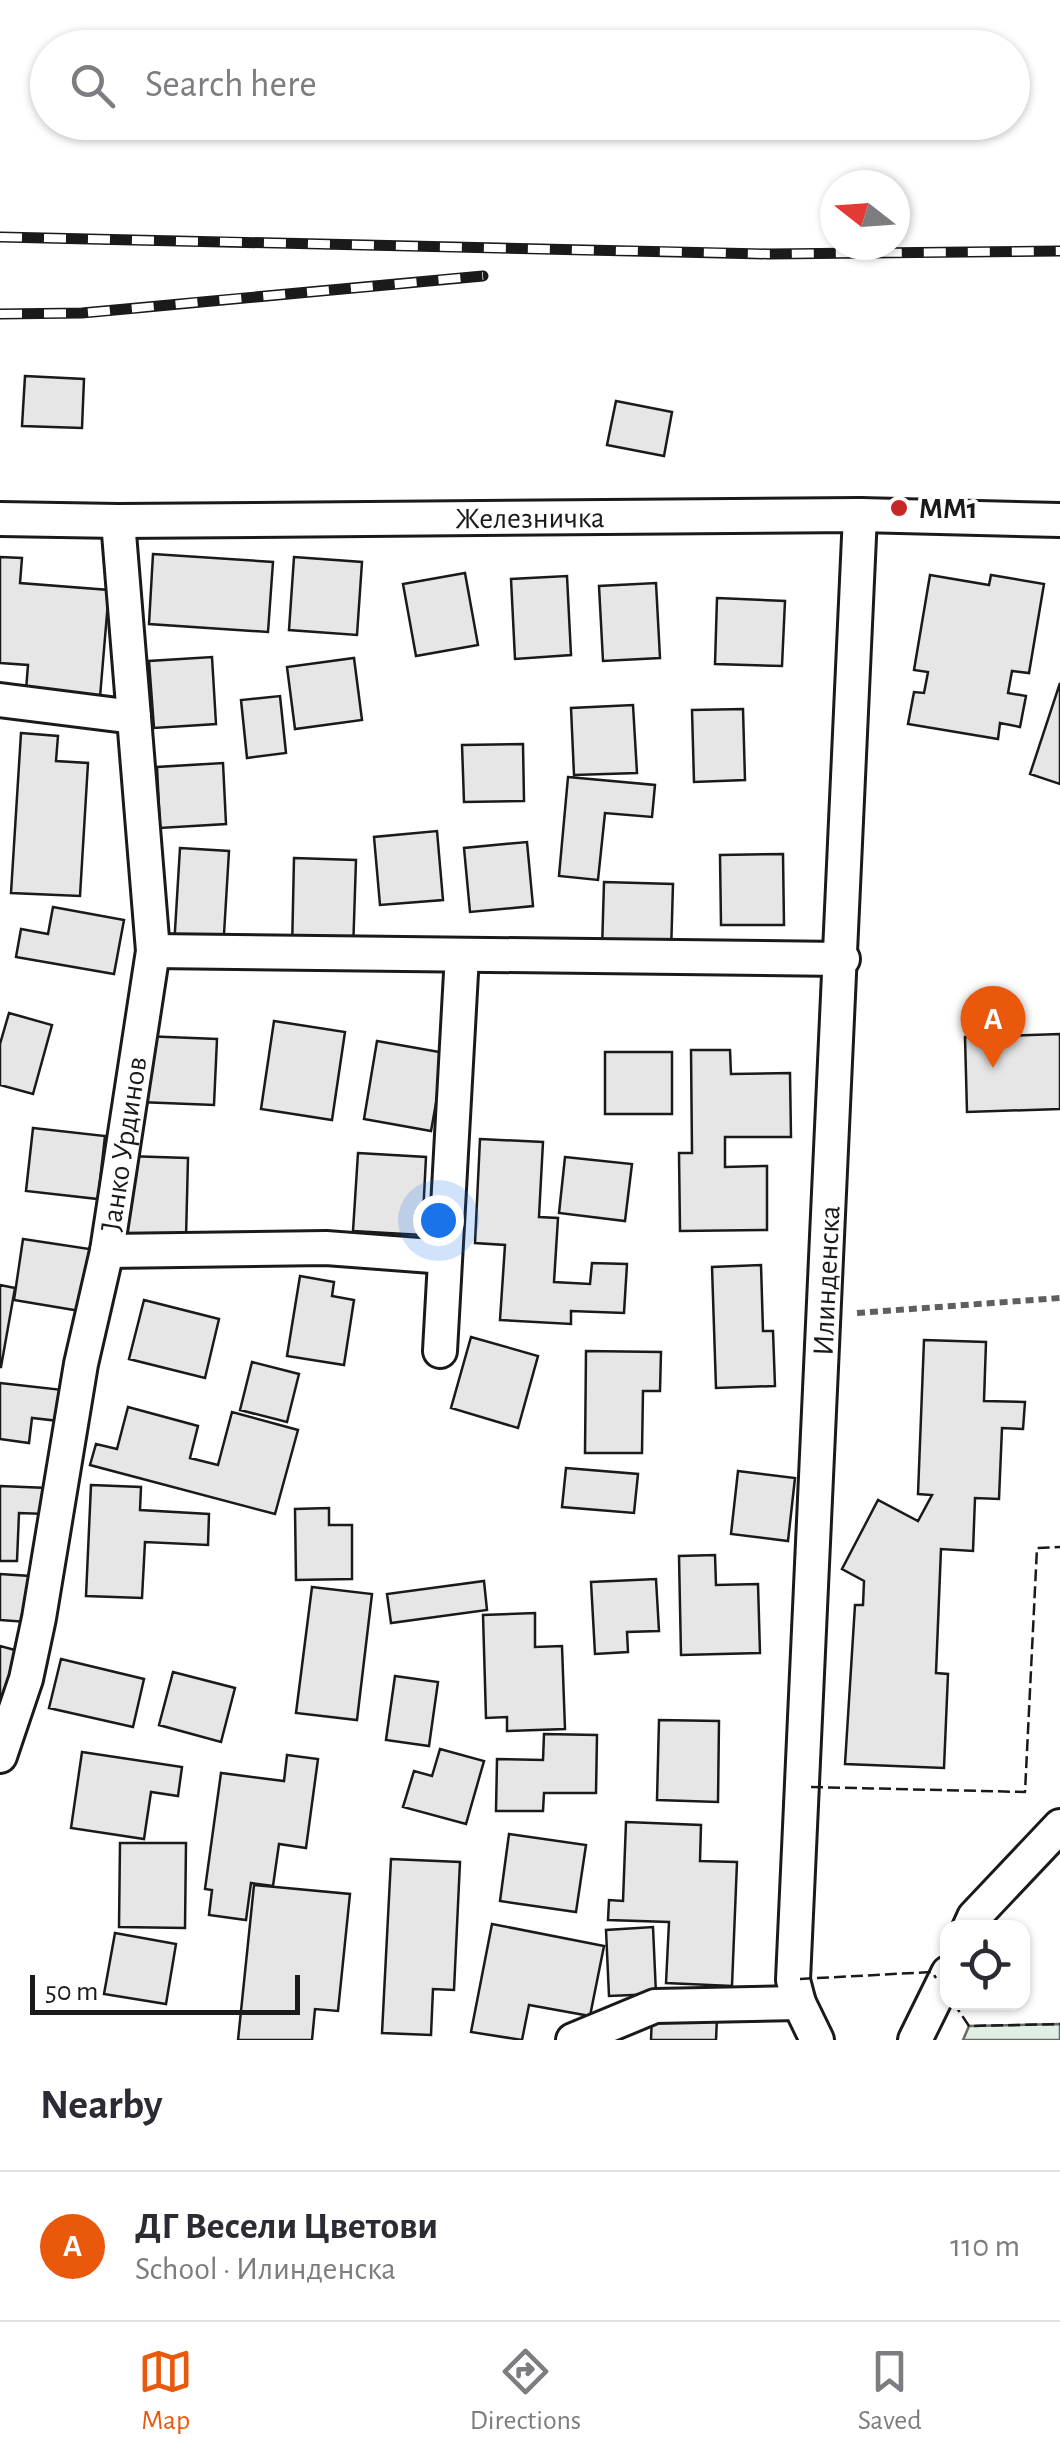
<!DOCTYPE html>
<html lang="en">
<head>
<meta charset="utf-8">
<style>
	body { margin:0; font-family:"Alegreya Sans",sans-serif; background:#f2f2f3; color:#2b2b33 }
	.controls { position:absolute; right:30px; bottom:30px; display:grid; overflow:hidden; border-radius:20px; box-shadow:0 2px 8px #0004 }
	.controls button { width:90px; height:90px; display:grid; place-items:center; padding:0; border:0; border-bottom:2px solid #e1e1e2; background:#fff; color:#2b2b33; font:50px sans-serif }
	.compass { position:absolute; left:820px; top:170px; width:90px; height:90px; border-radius:50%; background:#fff; box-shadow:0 2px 8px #0004; rotate:287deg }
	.scale { position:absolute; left:30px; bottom:25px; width:270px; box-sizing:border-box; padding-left:10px; border:5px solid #1a1a1a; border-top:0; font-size:28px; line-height:35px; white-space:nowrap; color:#1a1a1a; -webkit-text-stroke:8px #fff; paint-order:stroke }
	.you { position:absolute; left:438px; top:1220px; width:35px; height:35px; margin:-25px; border:8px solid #fff; border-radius:50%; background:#1a73e8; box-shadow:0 0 0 15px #1a73e833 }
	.badge { display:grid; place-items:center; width:65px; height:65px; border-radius:50%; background:#ea580c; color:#fff; font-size:32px; font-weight:700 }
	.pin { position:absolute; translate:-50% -82px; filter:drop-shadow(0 2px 5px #0008) }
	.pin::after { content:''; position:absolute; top:52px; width:35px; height:30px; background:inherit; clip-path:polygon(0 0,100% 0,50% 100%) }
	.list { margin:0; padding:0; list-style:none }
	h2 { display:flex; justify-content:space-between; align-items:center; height:130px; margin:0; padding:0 40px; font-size:42px }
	h2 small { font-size:32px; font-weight:400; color:#7c7c81 }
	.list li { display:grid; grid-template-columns:65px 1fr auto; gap:30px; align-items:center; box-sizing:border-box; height:150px; padding:0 40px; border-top:2px solid #e1e1e2 }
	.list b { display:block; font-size:38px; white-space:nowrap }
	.list p { margin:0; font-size:32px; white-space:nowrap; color:#7c7c81 }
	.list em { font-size:32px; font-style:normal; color:#7c7c81 }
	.icon { flex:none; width:55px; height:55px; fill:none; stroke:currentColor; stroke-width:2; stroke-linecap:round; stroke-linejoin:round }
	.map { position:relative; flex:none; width:1060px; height:2040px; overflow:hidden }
	.search { position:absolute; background:#fff; box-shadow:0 2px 8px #0004; left:30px; right:30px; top:30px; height:110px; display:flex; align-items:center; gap:25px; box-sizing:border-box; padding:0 35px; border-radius:55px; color:#7c7c81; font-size:38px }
	.sheet { height:280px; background:#fff }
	nav { display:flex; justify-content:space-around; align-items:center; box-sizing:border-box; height:140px; border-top:2px solid #e1e1e2; background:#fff; font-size:28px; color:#7c7c81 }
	nav a { display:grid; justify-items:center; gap:5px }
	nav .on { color:#ea580c }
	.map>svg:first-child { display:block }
	.green { fill:#e0efe3; stroke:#6a6a6a; stroke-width:2.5 }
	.building { fill:#e6e6e6; stroke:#1a1a1a; stroke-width:2.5 }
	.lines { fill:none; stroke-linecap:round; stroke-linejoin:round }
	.minor-casing { stroke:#1a1a1a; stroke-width:38 }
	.path { stroke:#5f5f5f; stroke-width:6; stroke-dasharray:8 5; stroke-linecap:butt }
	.minor { stroke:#fff; stroke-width:32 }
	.rail-casing { stroke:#1a1a1a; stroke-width:11 }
	.rail { stroke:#fff; stroke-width:8; stroke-dasharray:22; stroke-linecap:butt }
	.fence { stroke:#1a1a1a; stroke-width:2.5; stroke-dasharray:12 5; stroke-linecap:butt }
	.poi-dot { fill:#c62828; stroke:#fff; stroke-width:4 }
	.labels { text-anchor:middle; stroke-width:8; stroke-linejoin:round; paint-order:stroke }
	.poi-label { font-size:30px; font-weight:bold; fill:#1a1a1a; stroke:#fff; text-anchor:start }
	.street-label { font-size:30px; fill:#1a1a1a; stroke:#fff }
</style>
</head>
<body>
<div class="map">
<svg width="1060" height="2040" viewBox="0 0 1060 2040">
	<rect width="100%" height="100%" fill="#fff"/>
	<path class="green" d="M1060,2024V2040H963L969,2026Z"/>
	<path class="building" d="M25,376L84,379L82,428L22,426Z
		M616,401L672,412L664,456L607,445Z
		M153,554L273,562L268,632L149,624Z
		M0,557L22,558L20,583L109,590L99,709L25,703L28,665L0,663Z
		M294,557L362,562L357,635L289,630Z
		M465,573L478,645L416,656L403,584Z
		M930,575L989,585L991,575L1044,584L1029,673L1012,671L1008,693L1026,696L1020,727L1000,723L998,739L908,724L914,692L924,693L928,672L914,670Z
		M567,576L571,655L515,659L511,579Z
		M656,583L660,658L603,661L599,586Z
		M717,598L785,601L782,666L715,664Z
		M212,657L216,724L154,728L149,661Z
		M354,658L362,720L295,729L287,667Z
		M1060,683V784L1030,774Z
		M280,696L286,753L247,758L241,700Z
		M633,705L637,773L574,775L571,708Z
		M743,709L745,780L694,782L692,710Z
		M21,733L58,736L56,761L88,763L80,896L11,893Z
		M523,744L524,801L464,802L462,745Z
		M223,763L226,824L160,828L157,767Z
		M568,777L655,785L652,817L605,813L598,880L559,876Z
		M437,831L443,900L380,905L374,837Z
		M527,842L533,906L470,912L464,848Z
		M180,848L229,851L223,951L174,947Z
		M783,854L784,925H721L720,855Z
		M294,858L356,860L353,952L292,951Z
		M604,882L673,884L671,953L602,950Z
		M53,907L124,920L114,974L16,957L21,929L48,934Z
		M9,1013L52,1025L33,1094L0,1085V1044Z
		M274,1021L345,1032L332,1120L261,1109Z
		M1060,1034V1109L967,1112L965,1037Z
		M142,1036L217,1039L214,1105L139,1102Z
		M377,1041L445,1053L431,1131L364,1119Z
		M691,1050H730L731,1074L790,1073L791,1137H725V1167L767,1166V1230L680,1231L679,1153H692Z
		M605,1052H672V1114H605Z
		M33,1128L105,1136L98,1199L26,1191Z
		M480,1139L543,1142L539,1217L558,1218L554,1282L590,1284L592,1263L627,1264L624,1313L571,1311V1324L500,1320L505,1245L475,1243Z
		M358,1153L426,1157L422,1235L353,1231Z
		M126,1156L188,1158L186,1238L124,1237Z
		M565,1157L632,1164L625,1221L559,1213Z
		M23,1239L96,1250L86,1312L14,1300Z
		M761,1265L763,1331H773L775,1386L716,1388L712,1267Z
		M300,1276L334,1282L332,1296L354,1300L344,1365L287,1356Z
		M0,1285L15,1288L1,1367H0Z
		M144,1300L219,1319L205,1378L129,1359Z
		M471,1337L538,1356L518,1428L451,1408Z
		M924,1340L986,1342L984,1401L1025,1402L1023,1429L1002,1428L999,1499L975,1498L973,1551L941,1549L936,1673L948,1674L944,1768L845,1764L855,1605H863L864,1581L842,1569L878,1500L918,1521L932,1495L918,1494Z
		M586,1351L661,1352L660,1391H643L642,1453H585Z
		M252,1362L299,1374L287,1422L240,1410Z
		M0,1383L63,1390L59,1421L32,1418L29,1443L0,1439Z
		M128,1407L198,1426L190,1458L218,1465L232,1412L298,1430L275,1514L90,1465L96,1444L117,1449Z
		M566,1468L638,1474L634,1513L562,1507Z
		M738,1471L795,1478L788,1541L731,1534Z
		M91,1485L141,1487L140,1510L209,1514L208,1545L145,1542L142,1598L86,1596Z
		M0,1486L48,1488L47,1514L19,1513L17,1561H0Z
		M329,1508V1525H352V1579L296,1580L295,1509Z
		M715,1555L716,1585L758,1584L760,1653L681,1655L679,1556Z
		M0,1574L30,1576L27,1622L0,1620Z
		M656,1579L659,1631L627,1632L628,1652L595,1654L591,1582Z
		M484,1581L487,1610L391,1623L387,1594Z
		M312,1587L372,1594L357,1720L296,1713Z
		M535,1613V1647L562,1646L565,1729L507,1731V1717L486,1718L483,1615Z
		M0,1646L22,1652L8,1703L0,1701Z
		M61,1659L144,1679L133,1727L49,1708Z
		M173,1672L235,1688L221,1742L159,1725Z
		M395,1676L438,1682L429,1746L386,1740Z
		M659,1720L719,1721L718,1802L657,1800Z
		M544,1734L597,1735L596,1793H544L543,1811H496L497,1759L543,1760Z
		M440,1749L484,1761L466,1824L403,1807L414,1771L432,1776Z
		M82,1752L182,1767L178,1796L151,1792L144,1839L71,1828Z
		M287,1755L318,1759L306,1848L279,1844L273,1886L251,1883L246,1920L209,1915L212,1890L205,1889L221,1773L284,1781Z
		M626,1822L701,1825L700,1861L737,1862L732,1986L666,1983L669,1922L608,1920L609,1900L623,1901Z
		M509,1834L586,1845L576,1912L500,1901Z
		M120,1843H186L185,1928L119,1927Z
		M391,1859L460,1862L454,1990L433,1989L431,2035L382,2033Z
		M254,1885L350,1894L338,2011L315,2009L312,2040H238Z
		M492,1924L604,1946L590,2016L529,2005L522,2040L471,2032Z
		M653,1927L656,1994L609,1996L606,1930Z
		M115,1933L176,1944L166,2004L104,1994Z
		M652,2015L717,2018L716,2040H651Z"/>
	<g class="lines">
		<g class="minor-casing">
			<g id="minor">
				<path id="s1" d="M0,519L118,521L860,515L1060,520"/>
				<path d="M0,700L134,717"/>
				<path d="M153,951L843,959"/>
				<path d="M107,1251L326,1248L445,1257"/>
				<path d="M440,1351L462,955"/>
				<path id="s2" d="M0,1756L26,1679L39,1618L81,1364L107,1251L153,951L118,521"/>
				<path d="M969,1928L974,1917L1060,1826"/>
				<path d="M573,2040L655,2006L799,2003"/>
				<path id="s3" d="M817,2040L799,2003L793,1980C815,1492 841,1004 860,515"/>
				<path d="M915,2040L948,1973"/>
			</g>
		</g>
		<path class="path" d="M857,1313L1060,1298"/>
		<use href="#minor" class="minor"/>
		<g class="rail-casing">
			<path id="rail" d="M0,237L768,254L1060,251
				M0,314L82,313L483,276"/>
		</g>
		<use href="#rail" class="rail"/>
		<path class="fence" d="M811,1787L1025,1792L1037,1548L1060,1547
			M800,1979L932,1972L936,1978
			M953,2002L969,2026L1060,2024"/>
	</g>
	<circle class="poi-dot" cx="899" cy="508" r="10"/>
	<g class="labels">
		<g class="poi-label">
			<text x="919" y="518">MM1</text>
		</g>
		<g class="street-label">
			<text dy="10" stroke="none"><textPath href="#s1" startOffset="530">Железничка</textPath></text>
			<text dy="10" stroke="none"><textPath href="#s2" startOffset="625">Јанко Урдинов</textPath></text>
			<text dy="10" stroke="none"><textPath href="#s3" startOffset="765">Илинденска</textPath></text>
		</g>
	</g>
</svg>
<div class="controls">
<button><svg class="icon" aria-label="locate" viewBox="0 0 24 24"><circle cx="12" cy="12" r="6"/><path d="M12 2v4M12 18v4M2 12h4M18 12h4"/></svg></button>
</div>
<svg class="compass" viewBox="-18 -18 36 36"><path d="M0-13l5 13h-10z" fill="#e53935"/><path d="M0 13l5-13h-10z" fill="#7c7c81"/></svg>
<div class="scale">50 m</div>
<div class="you"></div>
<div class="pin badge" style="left:993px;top:1068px">A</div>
<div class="search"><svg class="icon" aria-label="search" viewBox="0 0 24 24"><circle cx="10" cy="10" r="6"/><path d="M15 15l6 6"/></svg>Search here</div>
</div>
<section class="sheet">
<h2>Nearby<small></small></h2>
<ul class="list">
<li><span class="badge">A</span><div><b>ДГ Весели Цветови</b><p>School · Илинденска</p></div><em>110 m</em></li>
</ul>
</section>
<nav>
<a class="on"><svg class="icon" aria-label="map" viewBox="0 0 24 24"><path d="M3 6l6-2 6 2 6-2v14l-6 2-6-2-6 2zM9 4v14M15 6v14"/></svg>Map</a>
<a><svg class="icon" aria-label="directions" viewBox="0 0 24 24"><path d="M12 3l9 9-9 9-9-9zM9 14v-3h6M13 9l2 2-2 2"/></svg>Directions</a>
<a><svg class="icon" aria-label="saved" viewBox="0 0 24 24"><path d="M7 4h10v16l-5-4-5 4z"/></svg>Saved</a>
</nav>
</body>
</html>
